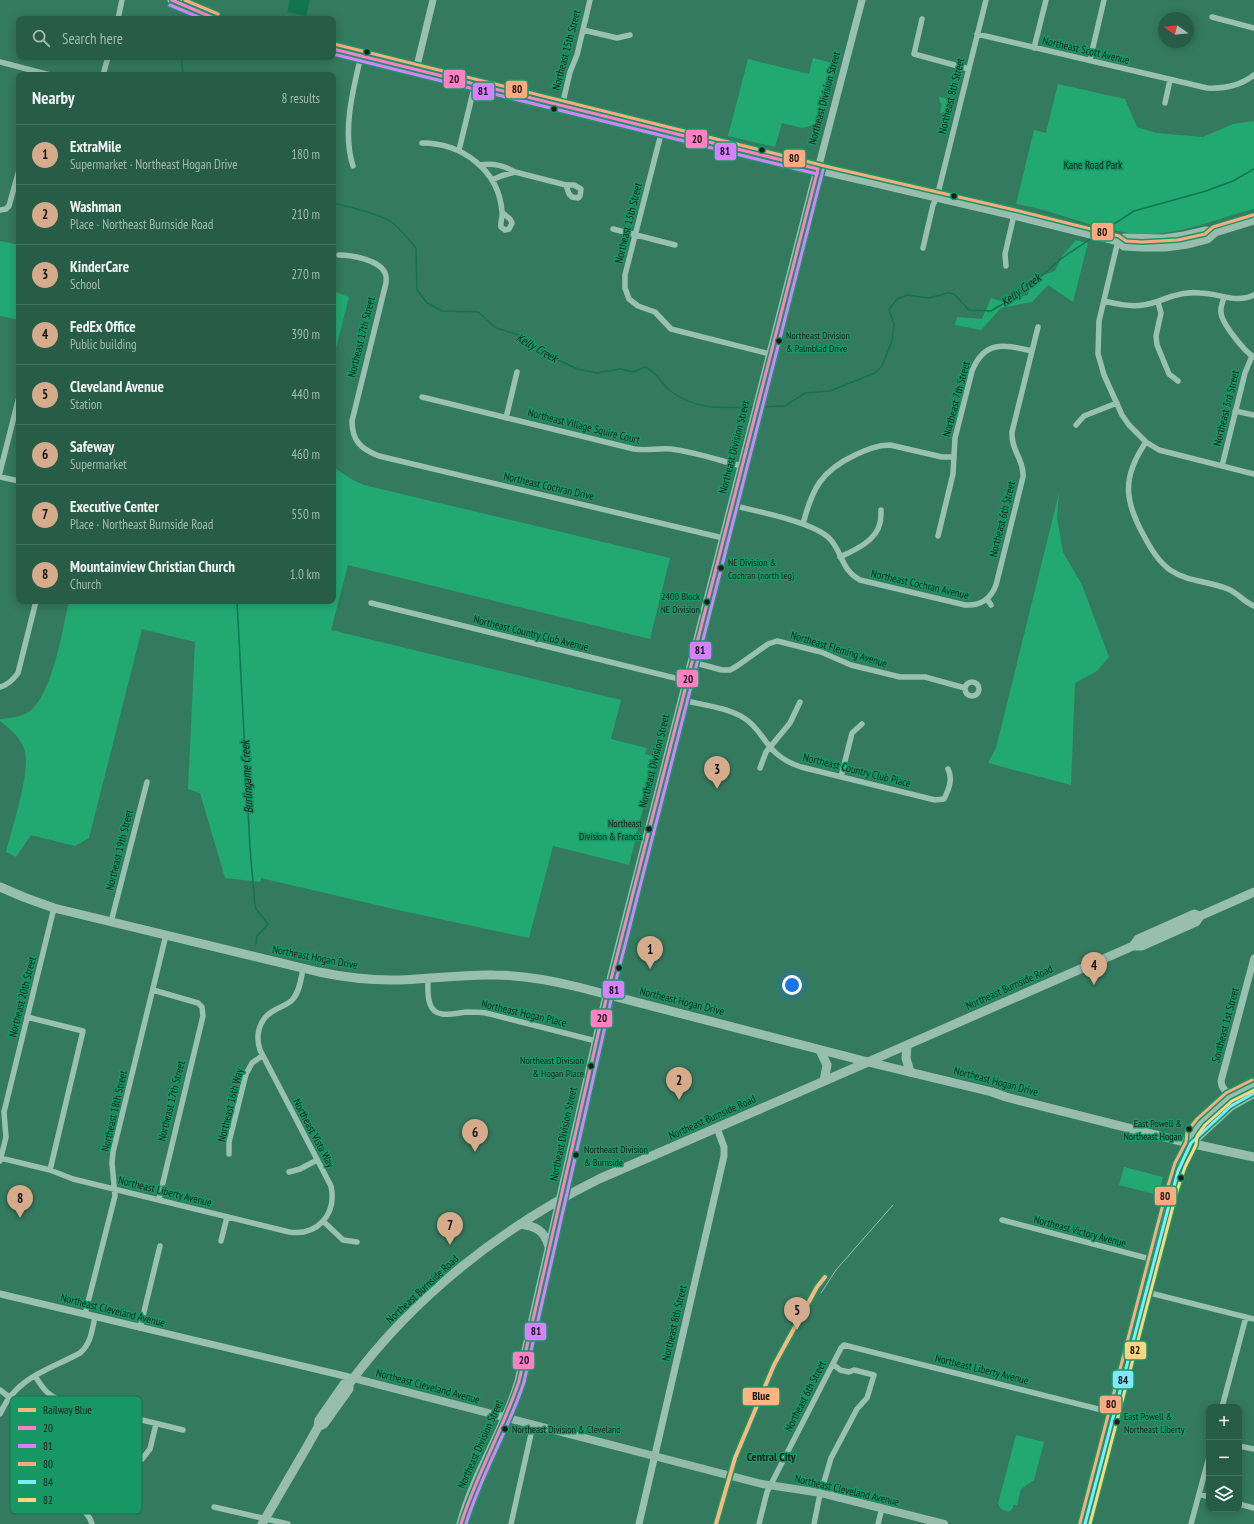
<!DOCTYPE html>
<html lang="en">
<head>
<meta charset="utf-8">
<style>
	body { margin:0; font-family:"PT Sans Narrow",sans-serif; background:#2f624d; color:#f1f3f6 }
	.controls { position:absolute; right:12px; bottom:12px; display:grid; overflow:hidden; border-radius:8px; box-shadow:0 2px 10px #0003 }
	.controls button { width:36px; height:36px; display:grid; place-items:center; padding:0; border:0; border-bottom:1px solid #43715f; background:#275c46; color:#f1f3f6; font:20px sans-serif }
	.compass { position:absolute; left:1158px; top:12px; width:36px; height:36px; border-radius:50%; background:#275c46; box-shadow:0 2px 10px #0003; rotate:284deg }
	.you { position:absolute; left:792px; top:985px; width:14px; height:14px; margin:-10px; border:3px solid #fff; border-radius:50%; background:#1a73e8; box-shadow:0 0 0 6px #1a73e833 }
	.badge { display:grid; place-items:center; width:26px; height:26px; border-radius:50%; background:#d6ab8b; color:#111; font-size:13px; font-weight:700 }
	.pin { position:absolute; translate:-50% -33px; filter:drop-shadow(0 1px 2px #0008) }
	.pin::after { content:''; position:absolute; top:21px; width:14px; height:12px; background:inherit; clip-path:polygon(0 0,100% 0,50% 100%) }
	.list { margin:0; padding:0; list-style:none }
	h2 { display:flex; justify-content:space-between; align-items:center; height:52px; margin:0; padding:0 16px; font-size:17px }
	h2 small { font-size:13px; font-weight:400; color:#a4bab3 }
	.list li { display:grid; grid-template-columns:26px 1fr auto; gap:12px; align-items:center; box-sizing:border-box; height:60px; padding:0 16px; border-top:1px solid #43715f }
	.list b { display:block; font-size:15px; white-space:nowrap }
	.list p { margin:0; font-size:13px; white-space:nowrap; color:#a4bab3 }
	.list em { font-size:13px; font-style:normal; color:#a4bab3 }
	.icon { flex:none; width:22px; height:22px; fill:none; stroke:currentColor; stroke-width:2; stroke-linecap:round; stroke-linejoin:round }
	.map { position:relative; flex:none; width:1254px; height:1524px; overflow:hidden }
	.search { position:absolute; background:#275c46; box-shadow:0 2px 10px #0003; left:16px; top:16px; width:320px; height:44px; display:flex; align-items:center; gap:10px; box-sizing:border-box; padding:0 14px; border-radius:8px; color:#a4bab3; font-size:15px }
	.panel { position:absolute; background:#275c46; box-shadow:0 2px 10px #0003; left:16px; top:72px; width:320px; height:532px; border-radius:8px }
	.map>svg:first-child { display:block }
	.green { fill:#22a972 }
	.water { fill:#12754f }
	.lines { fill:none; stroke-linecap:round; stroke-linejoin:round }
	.stream { stroke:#12754f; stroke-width:1.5 }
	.minor { stroke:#99c0b0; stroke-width:5.5 }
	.tertiary { stroke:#99c0b0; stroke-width:7 }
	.secondary { stroke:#93baaa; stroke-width:8 }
	.primary { stroke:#98bdae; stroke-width:9 }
	.trunk { stroke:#98beae; stroke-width:9 }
	.tram { stroke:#99beaf; stroke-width:1 }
	.bus-1-casing { stroke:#179764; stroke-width:6 }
	.bus-2-casing { stroke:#179764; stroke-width:6 }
	.bus-3-casing { stroke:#179764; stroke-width:6 }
	.bus-4-casing { stroke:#179764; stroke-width:6 }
	.bus-5-casing { stroke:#179764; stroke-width:6 }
	.bus-1 { stroke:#ff80c5; stroke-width:3 }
	.bus-2 { stroke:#d880ff; stroke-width:3 }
	.bus-3 { stroke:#ffa980; stroke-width:3 }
	.bus-4 { stroke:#80e8ff; stroke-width:3 }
	.bus-5 { stroke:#ffd580; stroke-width:3 }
	.rail-1-casing { stroke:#179764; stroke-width:7 }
	.rail-1 { stroke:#ffb580; stroke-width:4 }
	.bus-dot { fill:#1d1d1d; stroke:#179764; stroke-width:1.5 }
	.labels { text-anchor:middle; stroke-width:3; stroke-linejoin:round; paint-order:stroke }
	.bus-label { font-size:10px; fill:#1d1d1d; stroke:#179764; text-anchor:start }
	.street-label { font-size:11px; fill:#1d1d1d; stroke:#179764 }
	.park-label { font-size:11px; fill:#1b1d1c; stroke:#179764 }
	.water-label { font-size:12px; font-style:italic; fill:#191d1b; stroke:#179764 }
	.neighbourhood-label { font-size:12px; font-weight:bold; fill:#1d1d1d; stroke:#179764 }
	.key { fill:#179764; stroke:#19724f; stroke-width:1 }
	.key-label { font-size:11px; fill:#1d1d1d }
	.line-badge { stroke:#179764; stroke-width:1.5 }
	.pale-badge-label { font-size:11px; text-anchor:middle; font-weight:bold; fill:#111 }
</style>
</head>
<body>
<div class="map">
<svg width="1254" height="1524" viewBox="0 0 1254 1524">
	<rect width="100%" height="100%" fill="#347a5e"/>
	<path class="green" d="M813,58L836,64L824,100L818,124L802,128L782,123L775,147L728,136L748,59L809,74Z
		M1058,84L1125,99L1137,127L1156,133L1203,137L1233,124L1254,121V209C1219,218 1186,233 1150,234C1103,235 1061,211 1016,204L1034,130L1046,133Z
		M939,97L950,99L947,111L940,113L942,104L940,103Z
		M1076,240L1088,243L1073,302L1048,285L1032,302L1001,308L981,330L955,325L957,317L982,319L991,298L1000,301L1028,295C1033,278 1039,277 1055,271L1062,256Z
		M0,241L19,245V320L0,316Z
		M333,291L349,297L333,360Z
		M333,467L353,480L364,485L670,558L650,639L348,565L331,630L621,700L611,739L647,748L645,754L656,757L629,865L553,846L529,938L398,910L261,878L260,882L225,878L200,793L188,789L195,642L142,629L89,838L75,846L31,835L16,857L6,852C12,828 30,775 25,752C22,738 10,729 0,721V719C11,718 21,717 30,711C52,695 63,628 69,601H333Z
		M1059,493L1057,518L1063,552L1082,585L1109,657L1097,671L1075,683L1071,785L988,763L996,748Z
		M1124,1167L1163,1177L1158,1195L1119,1185Z
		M1016,1435L1044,1442L1034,1480L1021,1489L1017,1505H1013V1508L1009,1512L1001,1509L998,1504Z"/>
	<path class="water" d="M290,0H310L306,16L287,12Z"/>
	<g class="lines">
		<path class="stream" d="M181,57L183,75
			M333,203C349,207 377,213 390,221C400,228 408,239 416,248L417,290L427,303L442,311L478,312L496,328L522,336L549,356L578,369L597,373L620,369L633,372L645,367C657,372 662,385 672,392C695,410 726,408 754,407
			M1100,233L1134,211L1206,191L1233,181L1254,169
			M761,407L785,406L805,393L830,391L875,373L882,366L892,341L894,324L889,310L897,299L907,295L929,298L948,293L954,294L969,310L991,311L1023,292L1062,258L1092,238
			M237,601L250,848L255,905L256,909L268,924L257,936L256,944"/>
		<path class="minor" d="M1212,17L1254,28
			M118,19L122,0
			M922,19L914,54L969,69
			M583,30L617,38L630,35
			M977,34L1207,88C1225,89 1240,86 1254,75
			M1034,48L1046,0
			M1090,60L1104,0
			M0,62L50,75
			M103,75L108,57
			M1165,103L1170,80
			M562,106L570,72L577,55L590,0
			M662,130L625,275V288L629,299L638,306L655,312L671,329L770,354
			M422,143C462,143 499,170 502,212C503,217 500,221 501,227L505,230L509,229L512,223L510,219L503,213
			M459,150L475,84
			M480,165C492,163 505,166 515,172L566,185H574L581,189L580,196L578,198L572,197L569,194L566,185
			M353,166C342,132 353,89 361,56
			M492,180L501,176L515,172
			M0,210L6,209L9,206L19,170
			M613,229L675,245
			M1118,241L1099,321L1098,354L1104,375L1122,415L1129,425L1146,442L1159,450L1254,474
			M923,248L933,205L937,197L986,0
			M339,255C351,255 380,260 385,273C387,276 386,279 386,283L352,421C352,441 361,449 379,456L723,538
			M1006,266L1005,254L1014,215
			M1224,297C1223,302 1220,307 1221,312C1221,323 1245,352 1254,357
			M1104,301C1117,304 1130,307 1143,305C1154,304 1163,299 1173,296C1182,293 1191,292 1200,293C1219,293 1235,304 1254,295
			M1158,302L1161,313L1156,336L1157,345L1169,374L1178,381
			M422,397L634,449C647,451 658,448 671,449C695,452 718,460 741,466
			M1235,411L1254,415
			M506,418L517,372
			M1076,425L1084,416L1117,403
			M1146,442C1122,477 1124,500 1144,536C1151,549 1158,561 1170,570C1188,582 1209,581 1228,589C1238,593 1244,602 1254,606
			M1222,466L1245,373L1252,356
			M0,472L19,397
			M0,477L19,481
			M731,505C755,511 815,522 830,539C843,553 841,570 860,580L965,605C980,606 991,599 996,585L1023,477C1024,459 1011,451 1012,432L1038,327
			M803,524C812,489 821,471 855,455C866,450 877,445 890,445L942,457H954
			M938,536L953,474L955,438L972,371C985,339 1005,345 1032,351
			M840,557C855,550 876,541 880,523C881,519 881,514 881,510
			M987,599L991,605
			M371,603L687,681
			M692,662L722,670H730L737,666L768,644L777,641L821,652L851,665L900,677H925L965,688
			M965 689a7 7 0 1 1 14 0a7 7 0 1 1-14 0Z
			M0,687C8,685 13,680 18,673L36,601
			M682,700C702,705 726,707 744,718C759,727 764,743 777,754C784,760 792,764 801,767L935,800L944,799C949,789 953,779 948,769
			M760,768L766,752L790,723L800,702
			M841,777L852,733L862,724
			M111,922L147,782
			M428,978C428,986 427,996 430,1004C435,1020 455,1013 467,1012C473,1012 479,1012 486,1013L596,1041
			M153,990L198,1003L202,1007L203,1016L159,1199
			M27,1017L83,1031L50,1170
			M229,1154V1142L246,1074L252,1063L262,1056
			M0,1158L50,1170L73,1179L289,1232C317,1236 337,1215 331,1186L260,1050C255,1035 259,1018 275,1010C281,1006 288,1005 293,999C300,991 301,978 303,969
			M0,1161L6,1137L4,1112L54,908
			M289,1172L300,1169L317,1160
			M1002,1220L1154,1260
			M323,1221L343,1240L357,1242
			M221,1241L227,1217
			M1146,1292L1254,1319
			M85,1314L115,1196L112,1163L113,1152L166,935
			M140,1328L160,1246
			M35,1376C42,1387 47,1395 60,1400L183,1430
			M0,1390L9,1397
			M1222,1407L1246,1317
			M0,1414C16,1377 47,1371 80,1353C91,1344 92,1330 95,1317
			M61,1438L69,1402
			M1239,1446L1254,1449
			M142,1459L150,1449L156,1424
			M1199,1494L1209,1497
			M1239,1504L1254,1508
			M46,1505C50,1504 55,1501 59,1502C73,1503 88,1509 92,1524
			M214,1507L288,1524
			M511,1524L533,1425
			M759,1524L767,1492L841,1348L844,1345L1114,1413
			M814,1524L819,1499L831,1458L857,1409L867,1398L874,1375L854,1370L849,1372L840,1370L833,1364
			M878,1524L882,1508
			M1191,1524L1209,1457"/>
		<path class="tertiary" d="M416,70L433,0
			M818,169L862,0
			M1229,1097L1222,1086L1221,1081L1254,958
			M0,1294L353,1378
			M639,1524L724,1156V1147L717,1128"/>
		<path class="secondary" d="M353,1378L762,1484L821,1493L944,1524"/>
		<path class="primary" d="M172,0L216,19
			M333,49L828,172L1014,215L1118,241L1124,246L1142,247H1165L1188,244L1207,239L1215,232
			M1118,241L1125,238L1163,239L1184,236L1206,231L1215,232L1254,220
			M1191,1143C1191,1140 1191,1136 1192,1133C1202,1113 1235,1093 1254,1084
			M520,1224C536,1226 545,1231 549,1247
			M318,1427L324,1424L349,1389V1384C414,1296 502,1227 599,1179L868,1062L992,1092L1006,1097L1180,1141L1254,1157
			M262,1524L308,1445L318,1427L319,1420L344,1384H349
			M461,1524C474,1474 505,1430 519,1381L607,995L818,169
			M1085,1524L1168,1205L1178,1171L1191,1143L1231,1106L1254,1093"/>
		<path class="trunk" d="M0,887L26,898L54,908L319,972C343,977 367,980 391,980C425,980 460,974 494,975C523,975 550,980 578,987L868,1062L1133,946H1142L1196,922L1200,916L1254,892
			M1133,946L1138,939L1194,914L1200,916
			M907,1045L906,1058L910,1072
			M820,1050L827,1065L824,1081"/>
		<path class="tram" d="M821,1293L836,1270L893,1205"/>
		<g class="bus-1-casing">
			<path id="bus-1" d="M172,0L216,19
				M333,49L818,169
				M461,1524C476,1475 503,1430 519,1381L607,995L818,169"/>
		</g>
		<g class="bus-2-casing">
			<path id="bus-2" d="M170,5L203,19
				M333,54L817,174
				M466,1524C481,1475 508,1431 524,1382L612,996L823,170"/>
		</g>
		<g class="bus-3-casing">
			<path id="bus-3" d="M185,0L218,14
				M334,44L829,167L1015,210L1119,236L1126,241L1142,242L1178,240L1205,234L1213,227L1253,215
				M1080,1523L1167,1189L1175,1163L1186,1142L1187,1132L1197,1119L1226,1093L1252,1080"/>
		</g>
		<g class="bus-4-casing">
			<path id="bus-4" d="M1085,1524L1178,1171L1191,1143L1231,1106L1254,1093"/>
		</g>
		<g class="bus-5-casing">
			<path id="bus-5" d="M1090,1524L1177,1191L1185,1167L1196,1145L1197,1136L1205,1125L1232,1101L1254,1090"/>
		</g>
		<use href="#bus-1" class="bus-1"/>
		<use href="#bus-2" class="bus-2"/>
		<use href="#bus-3" class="bus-3"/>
		<use href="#bus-4" class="bus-4"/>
		<use href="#bus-5" class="bus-5"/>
		<g class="rail-1-casing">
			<path id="rail-1" d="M716,1524L735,1458L774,1365L817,1287L825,1277"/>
		</g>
		<use href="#rail-1" class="rail-1"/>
	</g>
	<g class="bus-dot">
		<circle cx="367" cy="52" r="3.5"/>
		<circle cx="554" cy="109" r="3.5"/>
		<circle cx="762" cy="150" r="3.5"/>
		<circle cx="954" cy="196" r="3.5"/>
		<circle cx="779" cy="341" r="3.5"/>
		<circle cx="721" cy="568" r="3.5"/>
		<circle cx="707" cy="602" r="3.5"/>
		<circle cx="649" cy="829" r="3.5"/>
		<circle cx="619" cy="968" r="3.5"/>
		<circle cx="591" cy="1066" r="3.5"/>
		<circle cx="1189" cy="1129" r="3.5"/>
		<circle cx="576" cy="1155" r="3.5"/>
		<circle cx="1181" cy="1178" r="3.5"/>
		<circle cx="1117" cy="1422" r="3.5"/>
		<circle cx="505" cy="1429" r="3.5"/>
	</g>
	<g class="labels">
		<g class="bus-label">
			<text x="786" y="339">Northeast Division<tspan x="786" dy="13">&amp; Palmblad Drive</tspan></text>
			<text x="728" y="566">NE Division &amp;<tspan x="728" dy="13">Cochran (north leg)</tspan></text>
			<text x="700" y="600" text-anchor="end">2400 Block<tspan x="700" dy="13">NE Division</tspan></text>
			<text x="642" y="827" text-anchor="end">Northeast<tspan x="642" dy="13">Division &amp; Francis</tspan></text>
			<text x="584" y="1064" text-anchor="end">Northeast Division<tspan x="584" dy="13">&amp; Hogan Place</tspan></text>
			<text x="1182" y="1127" text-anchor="end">East Powell &amp;<tspan x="1182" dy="13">Northeast Hogan</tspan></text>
			<text x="584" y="1153">Northeast Division<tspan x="584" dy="13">&amp; Burnside</tspan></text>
			<text x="1124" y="1420">East Powell &amp;<tspan x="1124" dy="13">Northeast Liberty</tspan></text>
			<text x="512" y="1433">Northeast Division &amp; Cleveland</text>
		</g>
		<g class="street-label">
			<text transform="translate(566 50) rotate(-75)" y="4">Northeast 15th Street</text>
			<text transform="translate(1086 50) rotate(13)" y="4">Northeast Scott Avenue</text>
			<text transform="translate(951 96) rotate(-76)" y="4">Northeast 8th Street</text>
			<text transform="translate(824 98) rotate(-75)" y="4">Northeast Division Street</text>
			<text transform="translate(628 223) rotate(-76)" y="4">Northeast 13th Street</text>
			<text transform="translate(361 337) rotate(-76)" y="4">Northeast 17th Street</text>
			<text transform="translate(956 399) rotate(-75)" y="4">Northeast 7th Street</text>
			<text transform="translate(1226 408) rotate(-76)" y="4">Northeast 3rd Street</text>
			<text transform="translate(584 426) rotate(14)" y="4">Northeast Village Squire Court</text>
			<text transform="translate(734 447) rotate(-76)" y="4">Northeast Division Street</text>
			<text transform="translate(549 486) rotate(13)" y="4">Northeast Cochran Drive</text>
			<text transform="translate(1002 519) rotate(-76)" y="4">Northeast 6th Street</text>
			<text transform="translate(920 584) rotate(13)" y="4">Northeast Cochran Avenue</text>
			<text transform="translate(531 633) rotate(14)" y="4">Northeast Country Club Avenue</text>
			<text transform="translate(839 649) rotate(17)" y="4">Northeast Fleming Avenue</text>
			<text transform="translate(654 761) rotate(-76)" y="4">Northeast Division Street</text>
			<text transform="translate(857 770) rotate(14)" y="4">Northeast Country Club Place</text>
			<text transform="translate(119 850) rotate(-76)" y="4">Northeast 19th Street</text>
			<text transform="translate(315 957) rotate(11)" y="4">Northeast Hogan Drive</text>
			<text transform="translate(1009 987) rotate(-24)" y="4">Northeast Burnside Road</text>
			<text transform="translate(22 997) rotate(-76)" y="4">Northeast 20th Street</text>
			<text transform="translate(682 1001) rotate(14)" y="4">Northeast Hogan Drive</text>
			<text transform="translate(524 1013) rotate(13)" y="4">Northeast Hogan Place</text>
			<text transform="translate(1225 1025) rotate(-75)" y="4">Southeast 1st Street</text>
			<text transform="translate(996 1081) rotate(15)" y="4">Northeast Hogan Drive</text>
			<text transform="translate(171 1101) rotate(-76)" y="4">Northeast 17th Street</text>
			<text transform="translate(230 1105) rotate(-76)" y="4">Northeast 16th Way</text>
			<text transform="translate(114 1111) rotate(-77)" y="4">Northeast 18th Street</text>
			<text transform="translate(712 1117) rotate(-24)" y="4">Northeast Burnside Road</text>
			<text transform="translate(314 1133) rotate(62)" y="4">Northeast Vista Way</text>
			<text transform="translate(563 1134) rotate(-78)" y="4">Northeast Division Street</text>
			<text transform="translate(165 1191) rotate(14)" y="4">Northeast Liberty Avenue</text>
			<text transform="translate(1080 1231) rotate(15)" y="4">Northeast Victory Avenue</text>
			<text transform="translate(422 1289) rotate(-43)" y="4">Northeast Burnside Road</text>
			<text transform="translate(113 1310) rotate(14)" y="4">Northeast Cleveland Avenue</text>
			<text transform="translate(674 1323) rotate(-77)" y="4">Northeast 8th Street</text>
			<text transform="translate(982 1369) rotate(14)" y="4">Northeast Liberty Avenue</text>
			<text transform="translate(428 1386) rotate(15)" y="4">Northeast Cleveland Avenue</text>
			<text transform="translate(805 1396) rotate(-63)" y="4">Northeast 6th Street</text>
			<text transform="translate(480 1444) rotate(-66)" y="4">Northeast Division Street</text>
			<text transform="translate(847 1490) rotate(13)" y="4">Northeast Cleveland Avenue</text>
		</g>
		<g class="park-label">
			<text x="1093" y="169">Kane Road Park</text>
		</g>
		<g class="water-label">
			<text transform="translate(1021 290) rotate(-36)" y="4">Kelly Creek</text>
			<text transform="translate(537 348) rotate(30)" y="4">Kelly Creek</text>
			<text transform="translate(247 777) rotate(-93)" y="4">Burlingame Creek</text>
		</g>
		<g class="neighbourhood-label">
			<text x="771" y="1461">Central City</text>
		</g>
	</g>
	<rect x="10" y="1396" width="132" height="118" rx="6" class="key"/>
	<rect x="18" y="1408" width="18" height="4" fill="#ffb580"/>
	<rect x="18" y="1426" width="18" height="4" fill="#ff80c5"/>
	<rect x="18" y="1444" width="18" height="4" fill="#d880ff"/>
	<rect x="18" y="1462" width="18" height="4" fill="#ffa980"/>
	<rect x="18" y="1480" width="18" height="4" fill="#80e8ff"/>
	<rect x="18" y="1498" width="18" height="4" fill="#ffd580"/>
	<g class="key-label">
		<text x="43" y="1414">Railway Blue</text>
		<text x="43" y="1432">20</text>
		<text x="43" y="1450">81</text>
		<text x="43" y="1468">80</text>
		<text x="43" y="1486">84</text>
		<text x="43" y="1504">82</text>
	</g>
	<g class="line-badge">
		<rect x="443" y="69" width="23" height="20" rx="4" fill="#ff80c5"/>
		<rect x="505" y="80" width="23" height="19" rx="4" fill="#ffa980"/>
		<rect x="472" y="82" width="23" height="19" rx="4" fill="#d880ff"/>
		<rect x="685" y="129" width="23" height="20" rx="4" fill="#ff80c5"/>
		<rect x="714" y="142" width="23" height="19" rx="4" fill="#d880ff"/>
		<rect x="783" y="149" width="23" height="19" rx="4" fill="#ffa980"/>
		<rect x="1091" y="222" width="23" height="19" rx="4" fill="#ffa980"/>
		<rect x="689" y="641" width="23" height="19" rx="4" fill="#d880ff"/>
		<rect x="676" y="669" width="23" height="19" rx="4" fill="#ff80c5"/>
		<rect x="602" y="980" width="23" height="19" rx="4" fill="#d880ff"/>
		<rect x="590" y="1009" width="23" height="19" rx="4" fill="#ff80c5"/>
		<rect x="1154" y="1186" width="23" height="20" rx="4" fill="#ffa980"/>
		<rect x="524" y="1322" width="23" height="19" rx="4" fill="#d880ff"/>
		<rect x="1124" y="1341" width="23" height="19" rx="4" fill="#ffd580"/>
		<rect x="512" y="1351" width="23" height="19" rx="4" fill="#ff80c5"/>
		<rect x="1112" y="1370" width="22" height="19" rx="4" fill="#80e8ff"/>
		<rect x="742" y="1387" width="38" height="19" rx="4" fill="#ffb580"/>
		<rect x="1099" y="1395" width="23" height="19" rx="4" fill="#ffa980"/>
	</g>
	<g class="pale-badge-label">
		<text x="454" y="83">20</text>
		<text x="517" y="93">80</text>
		<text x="483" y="95">81</text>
		<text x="697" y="143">20</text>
		<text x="725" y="155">81</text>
		<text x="794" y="162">80</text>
		<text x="1102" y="236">80</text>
		<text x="700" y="654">81</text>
		<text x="688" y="683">20</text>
		<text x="614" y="994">81</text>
		<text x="602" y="1022">20</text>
		<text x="1165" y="1200">80</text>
		<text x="536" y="1335">81</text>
		<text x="1135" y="1354">82</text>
		<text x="524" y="1364">20</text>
		<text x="1123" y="1384">84</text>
		<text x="761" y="1400">Blue</text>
		<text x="1111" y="1408">80</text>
	</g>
</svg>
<div class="controls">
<button>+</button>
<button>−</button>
<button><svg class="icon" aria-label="layers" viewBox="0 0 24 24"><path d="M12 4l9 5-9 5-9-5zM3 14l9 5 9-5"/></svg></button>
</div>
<svg class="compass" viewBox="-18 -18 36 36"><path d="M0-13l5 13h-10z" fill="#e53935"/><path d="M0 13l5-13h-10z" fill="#a4bab3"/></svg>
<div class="you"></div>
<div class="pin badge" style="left:650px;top:969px">1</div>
<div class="pin badge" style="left:679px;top:1100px">2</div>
<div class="pin badge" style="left:717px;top:789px">3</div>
<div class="pin badge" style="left:1094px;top:985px">4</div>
<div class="pin badge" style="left:797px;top:1330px">5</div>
<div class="pin badge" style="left:475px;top:1152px">6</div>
<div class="pin badge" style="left:450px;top:1245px">7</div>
<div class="pin badge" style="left:20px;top:1218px">8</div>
<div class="search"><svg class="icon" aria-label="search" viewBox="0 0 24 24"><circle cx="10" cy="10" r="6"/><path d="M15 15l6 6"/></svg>Search here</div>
<section class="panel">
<h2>Nearby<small>8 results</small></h2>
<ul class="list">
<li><span class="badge">1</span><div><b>ExtraMile</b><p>Supermarket · Northeast Hogan Drive</p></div><em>180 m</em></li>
<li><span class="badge">2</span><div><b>Washman</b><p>Place · Northeast Burnside Road</p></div><em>210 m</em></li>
<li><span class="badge">3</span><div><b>KinderCare</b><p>School</p></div><em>270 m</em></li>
<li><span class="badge">4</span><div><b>FedEx Office</b><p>Public building</p></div><em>390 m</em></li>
<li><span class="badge">5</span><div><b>Cleveland Avenue</b><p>Station</p></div><em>440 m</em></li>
<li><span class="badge">6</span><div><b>Safeway</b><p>Supermarket</p></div><em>460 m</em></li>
<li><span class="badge">7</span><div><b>Executive Center</b><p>Place · Northeast Burnside Road</p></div><em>550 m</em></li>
<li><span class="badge">8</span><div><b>Mountainview Christian Church</b><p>Church</p></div><em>1.0 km</em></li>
</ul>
</section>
</div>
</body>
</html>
